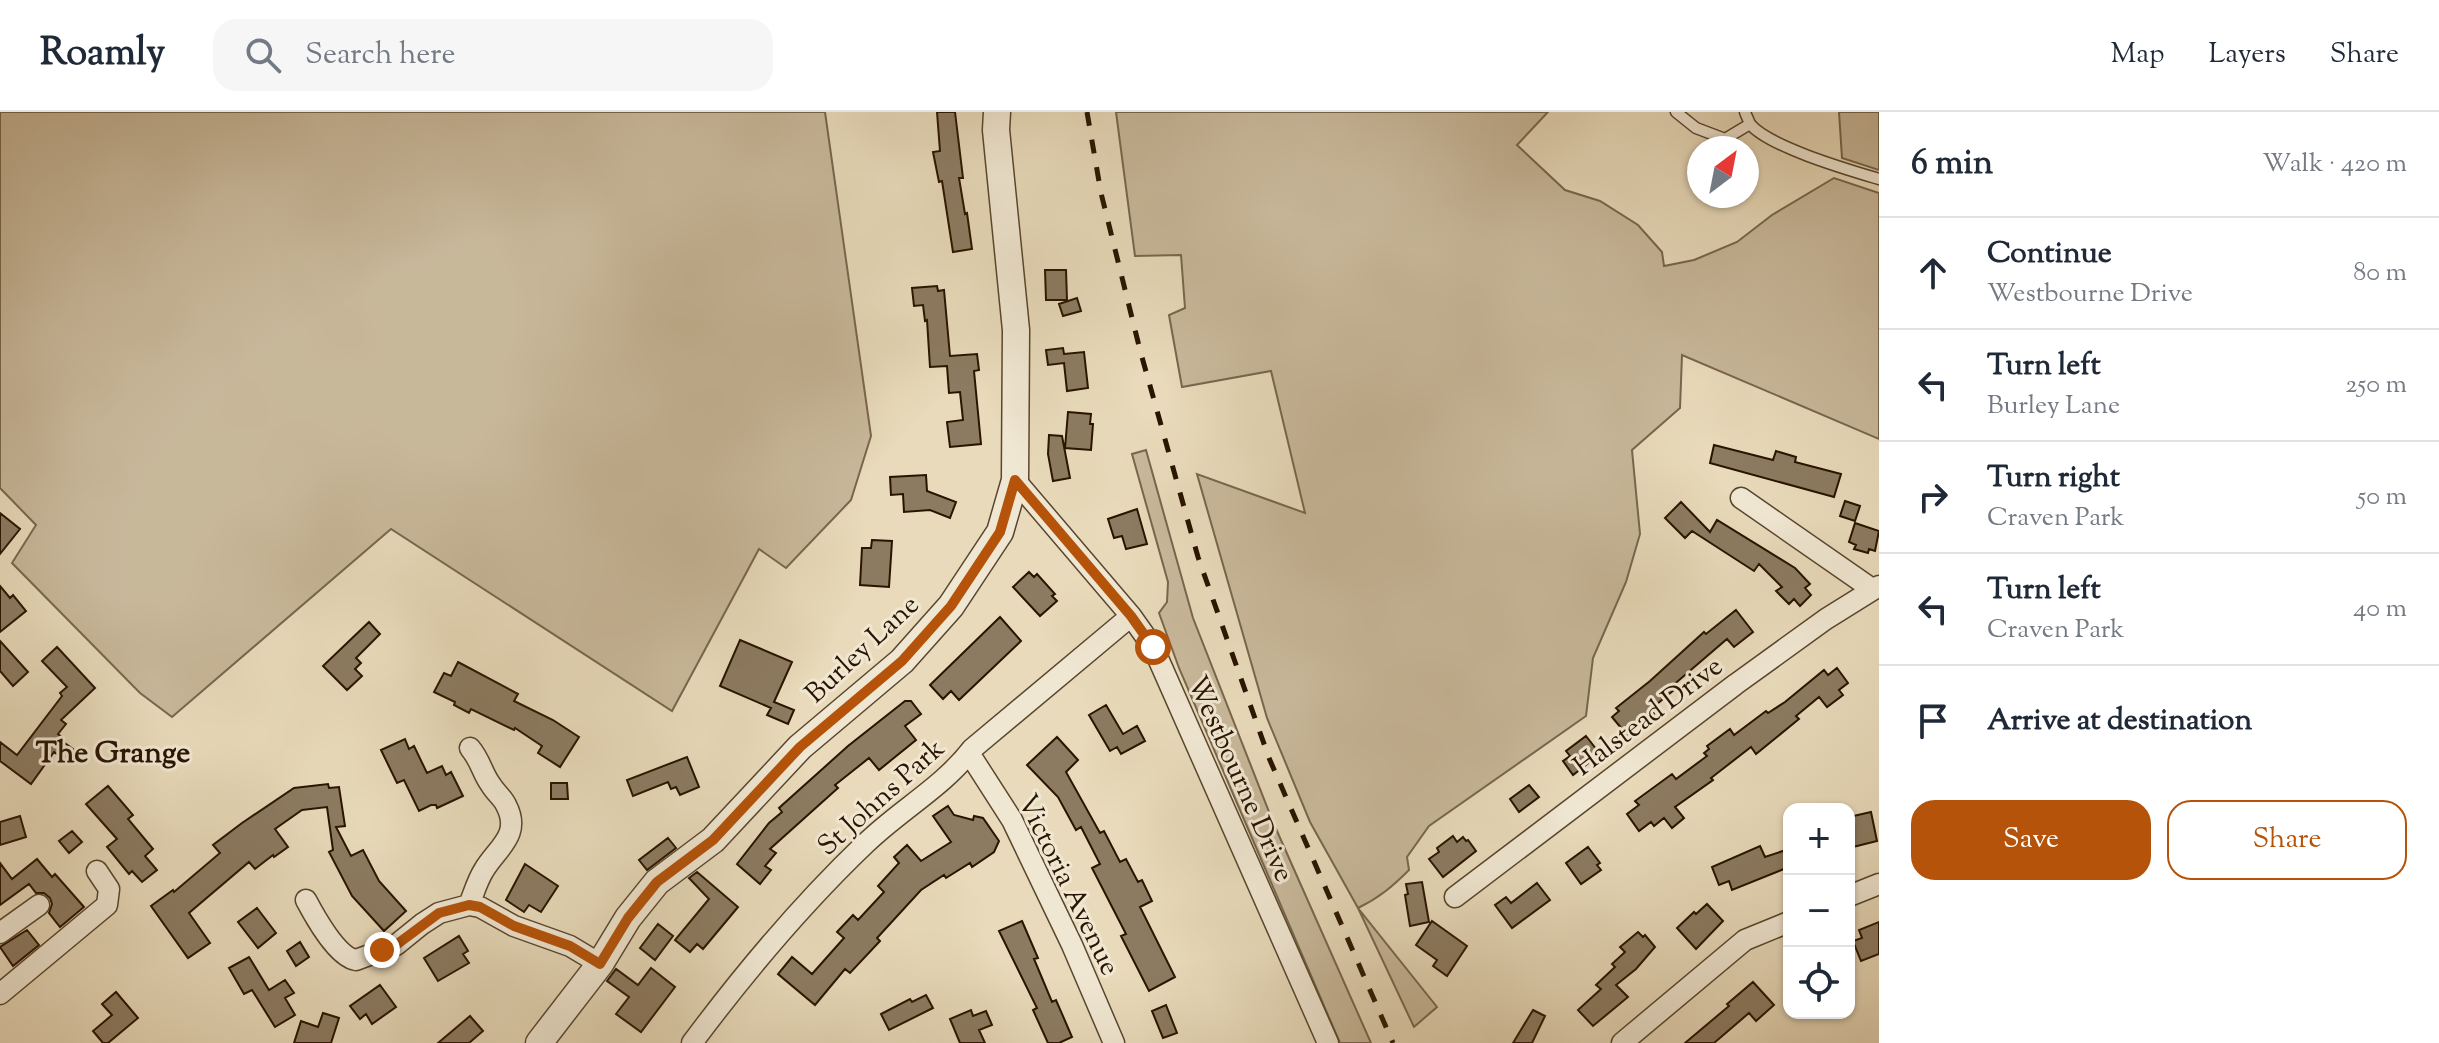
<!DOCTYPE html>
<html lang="en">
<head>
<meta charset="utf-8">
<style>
	body { margin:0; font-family:"Sorts Mill Goudy",serif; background:#f6f6f7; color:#1f2937 }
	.controls { position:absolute; right:24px; bottom:24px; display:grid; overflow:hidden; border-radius:16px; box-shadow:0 2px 6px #0004 }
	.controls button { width:72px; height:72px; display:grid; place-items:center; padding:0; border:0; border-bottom:2px solid #e0e1e3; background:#fff; color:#1f2937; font:40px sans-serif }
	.compass { position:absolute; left:1687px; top:24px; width:72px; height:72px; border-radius:50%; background:#fff; box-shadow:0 2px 6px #0004; rotate:32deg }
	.stop { position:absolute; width:24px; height:24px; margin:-18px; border:6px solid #b45309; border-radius:50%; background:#fff }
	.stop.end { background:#b45309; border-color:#fff; box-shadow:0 2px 8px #0008 }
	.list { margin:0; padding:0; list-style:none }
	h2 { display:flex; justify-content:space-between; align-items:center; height:104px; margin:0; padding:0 32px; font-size:34px }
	h2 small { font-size:26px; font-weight:400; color:#747a83 }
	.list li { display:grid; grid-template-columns:52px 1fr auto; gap:24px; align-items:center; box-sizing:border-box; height:112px; padding:0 32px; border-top:2px solid #e0e1e3 }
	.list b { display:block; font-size:30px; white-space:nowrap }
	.list p { margin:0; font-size:26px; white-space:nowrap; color:#747a83 }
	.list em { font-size:26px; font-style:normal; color:#747a83 }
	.actions { display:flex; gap:16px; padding:24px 32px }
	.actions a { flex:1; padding:18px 0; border:2px solid #b45309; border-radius:24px; text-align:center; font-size:28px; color:#b45309 }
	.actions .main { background:#b45309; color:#fff }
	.icon { flex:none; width:44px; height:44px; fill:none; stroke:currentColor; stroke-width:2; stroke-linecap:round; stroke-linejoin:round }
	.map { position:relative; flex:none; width:1879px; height:931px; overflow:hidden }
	header { display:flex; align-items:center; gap:48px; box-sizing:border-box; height:112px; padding:0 40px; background:#fff; border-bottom:2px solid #e0e1e3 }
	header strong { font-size:38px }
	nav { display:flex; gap:44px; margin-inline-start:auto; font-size:28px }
	.search { width:560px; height:72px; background:#f6f6f7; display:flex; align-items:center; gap:20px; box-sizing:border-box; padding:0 28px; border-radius:24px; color:#747a83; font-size:30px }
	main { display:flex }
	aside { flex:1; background:#fff }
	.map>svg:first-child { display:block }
	.green { fill:#c8b89a; stroke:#78664d; stroke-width:2 }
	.building { fill:#8c7b61; stroke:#291400; stroke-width:2 }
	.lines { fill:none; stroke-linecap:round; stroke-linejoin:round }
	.service-casing { stroke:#59462e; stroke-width:13 }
	.minor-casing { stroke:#59462e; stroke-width:23 }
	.tertiary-casing { stroke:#59462e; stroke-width:29 }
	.service { stroke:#f0e7d2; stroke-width:10 }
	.minor { stroke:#f0e7d2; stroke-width:20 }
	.tertiary { stroke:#f0e7d2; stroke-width:26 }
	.rail { stroke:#291400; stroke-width:5; stroke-dasharray:14 14; stroke-linecap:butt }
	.route { stroke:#b45309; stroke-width:10 }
	.labels { text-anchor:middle; stroke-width:6; stroke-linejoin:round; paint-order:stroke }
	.street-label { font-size:28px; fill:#291400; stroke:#f0e7d2 }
	.neighbourhood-label { font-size:30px; font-weight:bold; fill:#291400; stroke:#f0e7d2 }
</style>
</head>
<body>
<header>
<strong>Roamly</strong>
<div class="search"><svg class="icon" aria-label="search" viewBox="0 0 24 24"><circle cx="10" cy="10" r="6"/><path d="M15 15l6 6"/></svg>Search here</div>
<nav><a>Map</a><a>Layers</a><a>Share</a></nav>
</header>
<main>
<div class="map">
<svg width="1879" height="931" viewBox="0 0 1879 931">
	<rect width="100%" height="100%" fill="#e8daba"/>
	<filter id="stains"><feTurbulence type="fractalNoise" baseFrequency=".0025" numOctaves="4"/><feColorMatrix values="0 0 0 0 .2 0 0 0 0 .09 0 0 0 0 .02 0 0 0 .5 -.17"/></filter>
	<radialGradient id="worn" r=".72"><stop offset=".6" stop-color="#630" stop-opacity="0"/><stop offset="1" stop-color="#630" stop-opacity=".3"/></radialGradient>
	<path class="green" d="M0,0H825L871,324L851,388L786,456L759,437L672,599L391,417L172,605L140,581L12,451L36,413L0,376Z
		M1116,0H1548L1517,33L1565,78L1600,89L1638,113L1662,140L1664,154L1694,148L1737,130L1772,103L1834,66L1879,81V327L1682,243L1680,296L1632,338L1640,422L1626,470L1593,546L1586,604L1429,714L1407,745L1409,758C1393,774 1379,786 1358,796L1437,895L1414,915L1358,796L1310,710L1267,606L1197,362L1305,401L1271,259L1182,275L1169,203L1185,196L1181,143L1135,144Z
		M1839,0H1879V58L1842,46Z
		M1146,338L1193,506L1273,710L1371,931H1340L1179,556L1159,501L1167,490L1168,470L1132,342Z"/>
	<path class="building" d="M937,0H955L963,66H959L965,102L967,101L972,137L953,140L942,69L939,70L933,40L940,39Z
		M1045,158H1066L1067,188H1046Z
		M937,174L938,179L944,178L950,244L977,242L979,258L974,259L981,332L950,335L947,310L963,308L960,280L949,281L947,254L930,255L927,208L925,209L923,193L914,194L912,176Z
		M1077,186L1081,199L1063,204L1059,192Z
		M1063,236L1064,242L1084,240L1088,276L1067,279L1064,251L1048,253L1046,238Z
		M1068,300L1091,302L1090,312H1093L1091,338L1065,336Z
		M1049,323L1062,324L1070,366L1053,369L1048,342Z
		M1714,333L1773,348L1776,339L1796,345L1795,350L1841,362L1834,385L1710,351Z
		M926,363L927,379L956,390L950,406L930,398L904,400L903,382L891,383L890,365Z
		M1845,389L1860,394L1855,409L1840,404Z
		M1681,390L1710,420L1717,408L1795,456L1810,472L1805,476L1811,483L1800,494L1794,487L1789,492L1776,479L1782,475L1759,452L1754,459L1692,419L1685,426L1665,406Z
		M1137,397L1147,432L1126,437L1122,424L1114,426L1108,407Z
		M0,401L20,417L0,442Z
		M1855,411L1879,419L1875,439L1869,437L1868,441L1854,437L1856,433L1849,430Z
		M872,428L892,429L889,475L860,473L862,436H871Z
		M1029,460L1034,465L1037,462L1055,482L1052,484L1057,489L1040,504L1013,475Z
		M0,474L10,486L13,483L26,499L0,520Z
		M1736,498L1753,520L1734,535L1727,527L1671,575L1674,578L1651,597L1654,602L1627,623L1612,605L1619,599L1616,596L1650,569L1704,520L1706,522Z
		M1000,505L1021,529L959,588L951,579L943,587L930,573Z
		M369,510L380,522L356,546L361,551L355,557L362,564L347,578L323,554Z
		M740,528L792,550L774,590L794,598L788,612L767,603L771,596L720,574Z
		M0,529L28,560L13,574L0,559Z
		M57,535L95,576L61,608L66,612L58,622L63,626L62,629L77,640L69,651L54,640L31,672L0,649V630L17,643L62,584L60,581L67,575L42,549Z
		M458,550L518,582L514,589L553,608L579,625L560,655L538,641L542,634L515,616L514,618L471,597L469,601L454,593L455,590L434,580L444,561L451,564Z
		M1837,556L1848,571L1839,578L1843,583L1827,595L1819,585L1796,604L1799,607L1756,642L1751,635L1711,666L1713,668L1675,695L1684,706L1672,716L1664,706L1654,714L1651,710L1639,719L1627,702L1639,693L1635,689L1672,662L1676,667L1707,644L1704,641L1709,637L1707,634L1730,617L1734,623L1766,599L1768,601L1785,590L1824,558L1828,563Z
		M905,589H911L921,602L905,614L916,628L879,658L869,646L835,673L838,676L770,737L776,741L765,754L771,758L760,772L737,752L769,711L782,700L779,696L848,634Z
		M1106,593L1123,622L1137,614L1145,629L1121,642L1117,635L1110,639L1089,603Z
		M1586,624L1600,642L1573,663L1563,649L1570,644L1566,639Z
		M1057,625L1078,648L1066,660L1100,721L1104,719L1120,750L1126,747L1138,770L1142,768L1152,789L1140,795L1175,865L1149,879L1121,824L1126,822L1092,756L1100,752L1081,715L1076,718L1058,685L1027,653Z
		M405,627L409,637L414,634L427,661L442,654L446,663L451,660L463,684L437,696L436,693H431L419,699L404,668L397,671L381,638Z
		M687,645L699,675L680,683L676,675L671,677L668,670L633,684L627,668Z
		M551,671H567L568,687H551Z
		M328,672L329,676L339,675L345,714L336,715L351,744L363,738L379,769L406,799L384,819L352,784L329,740L333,738L327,695L302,698L275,717L288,735L274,745L273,743L255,757L249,750L189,801L210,831L188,846L151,794L173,778L174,780L220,741L213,733L242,711L294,676Z
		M1529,673L1539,685L1519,700L1510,687Z
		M108,674L133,703L128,707L153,737L145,744L157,758L142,770L132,759L129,762L107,735L117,727L86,692Z
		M948,694L954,703L973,708L974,704L983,706L999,729L994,740L972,755L970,751L946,766L944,763L921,778L877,826L880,829L850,861L845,857L815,893L778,862L792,845L812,862L844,826L837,820L853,803L858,808L884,780L878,774L899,751L894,745L907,733L921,749L951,730L933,704Z
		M1871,700L1877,729L1853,735L1849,705Z
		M20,704L26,725L0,733V710Z
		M72,719L82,730L69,741L59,729Z
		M1453,724L1457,730L1463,725L1466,729L1468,728L1476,739L1443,765L1429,747L1439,740L1437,736Z
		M668,726L676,736L647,758L639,748Z
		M1760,734L1765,745L1789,737V755L1732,778L1729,769L1719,773L1712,755Z
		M1588,735L1600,751L1597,753L1601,758L1581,772L1566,751Z
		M37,747L52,765L55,762L84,795L60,815L49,801L52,792L50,786L44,781H36L29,772L0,793V751L12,767Z
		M525,752L558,774L541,800L529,793L524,800L506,788Z
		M697,760L738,795L703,837L697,832L690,840L675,828L709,787L689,766Z
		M1422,770L1429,810L1410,814L1405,783L1408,782L1406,772Z
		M1537,771L1550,788L1512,816L1495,793L1506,785L1511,791Z
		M1707,792L1723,809L1696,837L1677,816L1694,800L1696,802Z
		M257,796L276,821L258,836L238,810Z
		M1022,809L1038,846L1034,847L1042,866L1052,890L1056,888L1072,925L1059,931H1048L1033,898L1037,896L999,819Z
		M1432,809L1467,834L1447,864L1433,854L1437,848L1416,833Z
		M1879,810V842L1861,849L1853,829L1862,826L1859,818Z
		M658,812L673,824L655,848L640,836Z
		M27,818L39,833L13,854L0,835Z
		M1638,820L1643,825L1645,823L1655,835L1636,857L1616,873L1628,885L1593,914L1578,898L1601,877L1596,873L1615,855L1612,852L1625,840L1620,835Z
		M459,824L468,839L463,842L469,851L438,869L424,846Z
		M300,830L309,845L296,854L287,839Z
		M249,845L269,878L285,868L294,881L285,886L295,903L275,915L252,878L244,882L229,856Z
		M651,856L675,875L641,920L616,902L629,885L607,869L616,857L638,873Z
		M1753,870L1774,893L1756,909L1749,901L1714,931H1685L1729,894L1727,892Z
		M380,873L396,895L372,912L366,902L360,907L350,894Z
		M116,880L138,906L108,931H103L93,919L112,903L102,892Z
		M926,883L933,896L889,918L881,902L910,887L912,890Z
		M1166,893L1177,921L1163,926L1152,899Z
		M971,898L973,904L986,899L992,913L979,918L985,931H960L950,907Z
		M1533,898L1545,904L1532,931H1513Z
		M323,901L339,906L331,931H294L301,909L318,915Z
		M470,904L483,919L469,931H438Z"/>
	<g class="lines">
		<g class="service-casing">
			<path id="service" d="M1676,0L1696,16L1725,27L1750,12
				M1745,0C1745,1 1750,11 1750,12C1769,35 1849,58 1879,67"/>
		</g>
		<g class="minor-casing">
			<path id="minor" d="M1015,368L1131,504L1153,535L1328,931
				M1741,386L1872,477
				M969,641L1012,708L1072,833L1114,931
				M1849,784L1879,772
				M1455,785L1736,572L1826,507L1879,474
				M306,788C315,805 337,845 356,848L396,833L422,812L439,801L469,793L480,795L514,814L570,834L600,852
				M469,793C474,781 477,769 484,758C497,736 522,723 506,693C503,686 495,680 491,673C482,661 481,649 470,636
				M0,821L39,793
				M0,882L107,793L109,777L97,759
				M692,931C745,860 802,792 866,731C900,698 944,674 972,637L1131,504
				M1622,931L1745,828L1789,810"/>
		</g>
		<g class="tertiary-casing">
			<path id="tertiary" d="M539,931L600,852L628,806L657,770L713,728L800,635L902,549L951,494L1000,420L1015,368L1016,218L996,18L997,0"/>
		</g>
		<use href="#service" class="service"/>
		<use href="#minor" class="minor"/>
		<use href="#tertiary" class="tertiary"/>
		<path class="rail" d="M1087,0L1101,81L1140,238L1198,445L1269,646L1393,931"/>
	</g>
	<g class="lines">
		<path class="route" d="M382,838L396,833L439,801L469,793L480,795L514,814L570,834L600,852L628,806L657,770L713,728L800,635L902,549L951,494L1000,420L1015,368L1131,504L1153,535"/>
	</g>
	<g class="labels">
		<g class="street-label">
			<text transform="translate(861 536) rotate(-43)" y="10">Burley Lane</text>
			<text transform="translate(1647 603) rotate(-37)" y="10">Halstead Drive</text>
			<text transform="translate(1242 666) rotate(66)" y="10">Westbourne Drive</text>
			<text transform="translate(880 684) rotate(-42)" y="10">St Johns Park</text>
			<text transform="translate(1070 772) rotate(64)" y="10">Victoria Avenue</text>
		</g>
		<g class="neighbourhood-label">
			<text x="113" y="650">The Grange</text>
		</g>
	</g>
	<rect width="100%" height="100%" filter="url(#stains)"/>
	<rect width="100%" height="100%" fill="url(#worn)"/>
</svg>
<div class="controls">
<button>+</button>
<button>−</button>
<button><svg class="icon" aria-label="locate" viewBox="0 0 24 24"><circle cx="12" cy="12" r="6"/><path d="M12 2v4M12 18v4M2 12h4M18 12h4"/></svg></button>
</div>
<svg class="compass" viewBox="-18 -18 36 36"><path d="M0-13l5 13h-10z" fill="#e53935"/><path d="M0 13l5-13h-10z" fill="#747a83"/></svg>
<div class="stop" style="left:1153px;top:535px"></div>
<div class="stop end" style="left:382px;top:838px"></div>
</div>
<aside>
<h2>6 min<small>Walk · 420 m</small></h2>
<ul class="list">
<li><svg class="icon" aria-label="ahead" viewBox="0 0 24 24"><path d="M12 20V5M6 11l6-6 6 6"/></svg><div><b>Continue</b><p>Westbourne Drive</p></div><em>80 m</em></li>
<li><svg class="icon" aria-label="left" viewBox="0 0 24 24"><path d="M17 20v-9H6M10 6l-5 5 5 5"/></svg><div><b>Turn left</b><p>Burley Lane</p></div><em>250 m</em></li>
<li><svg class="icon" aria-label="right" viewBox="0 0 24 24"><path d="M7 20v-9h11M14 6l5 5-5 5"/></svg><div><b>Turn right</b><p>Craven Park</p></div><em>50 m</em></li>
<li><svg class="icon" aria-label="left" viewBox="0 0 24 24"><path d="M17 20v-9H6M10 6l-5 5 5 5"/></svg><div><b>Turn left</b><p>Craven Park</p></div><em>40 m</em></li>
<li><svg class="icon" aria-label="arrive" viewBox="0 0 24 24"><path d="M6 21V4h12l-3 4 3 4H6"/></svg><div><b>Arrive at destination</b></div></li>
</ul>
<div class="actions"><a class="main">Save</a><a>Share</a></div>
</aside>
</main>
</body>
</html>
